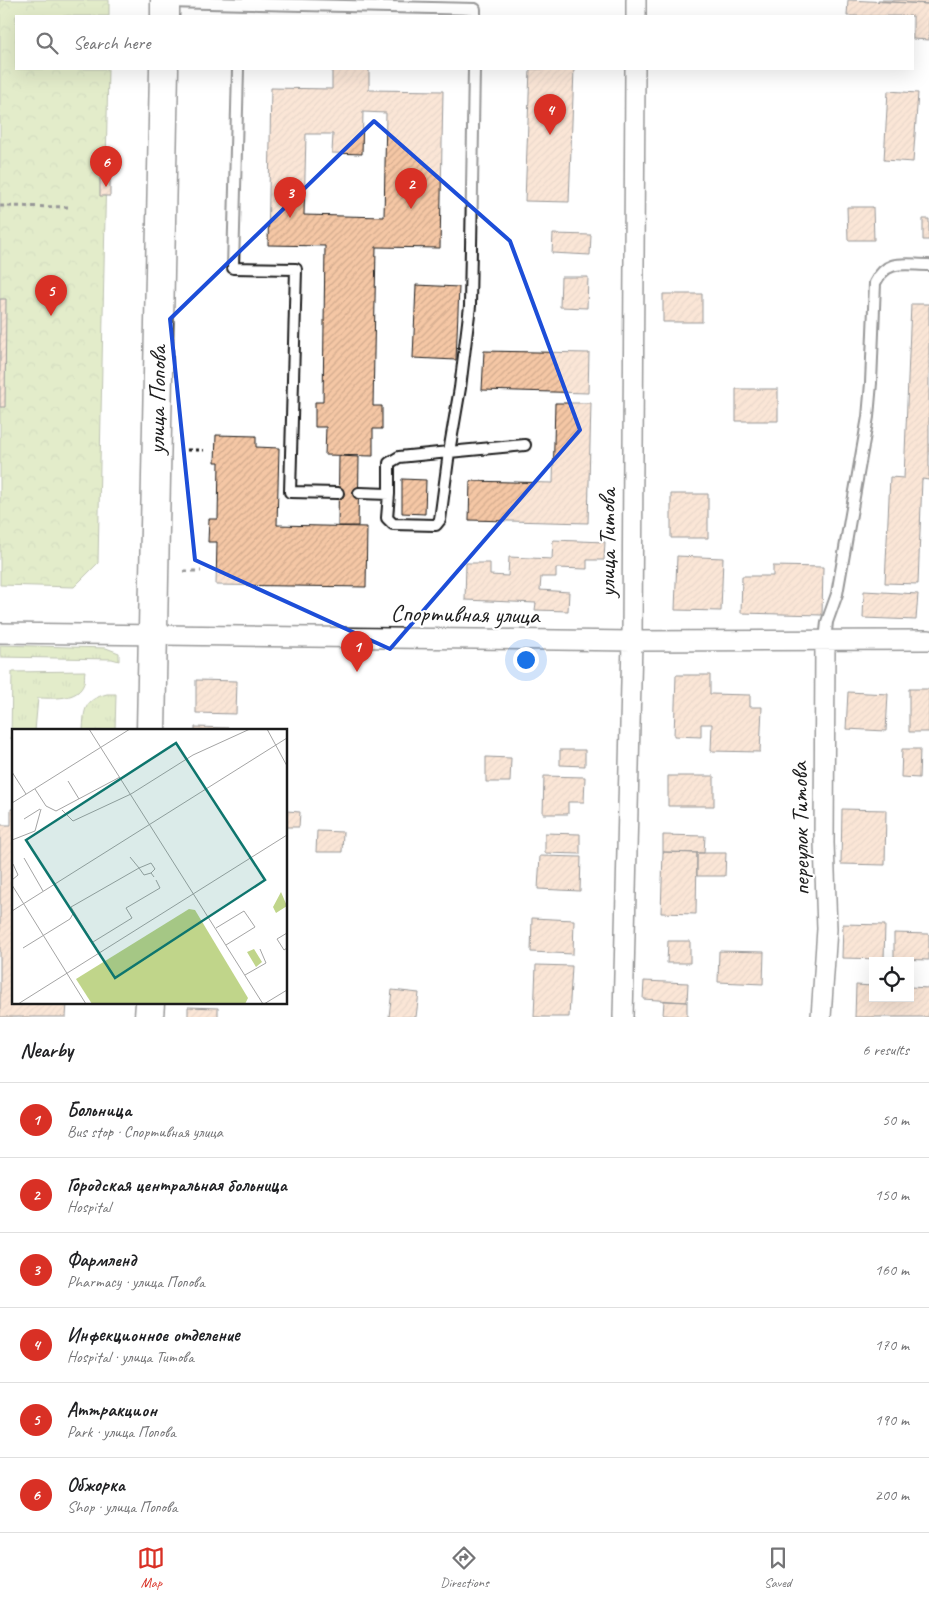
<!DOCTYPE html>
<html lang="en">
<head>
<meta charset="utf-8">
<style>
	body { margin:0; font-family:Caveat,sans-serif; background:#f2f2f2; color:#202124 }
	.controls { position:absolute; right:15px; bottom:15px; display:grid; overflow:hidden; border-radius:0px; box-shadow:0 5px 20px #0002 }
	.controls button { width:45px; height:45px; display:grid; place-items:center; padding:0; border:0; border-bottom:1px solid #e0e0e0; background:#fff; color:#202124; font:25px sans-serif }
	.you { position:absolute; left:525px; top:659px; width:18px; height:18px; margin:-12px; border:4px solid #fff; border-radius:50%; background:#1a73e8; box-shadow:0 0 0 8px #1a73e833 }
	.badge { display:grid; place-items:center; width:32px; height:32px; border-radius:50%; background:#d93025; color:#fff; font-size:16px; font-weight:700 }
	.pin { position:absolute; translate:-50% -41px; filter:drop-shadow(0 1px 2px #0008) }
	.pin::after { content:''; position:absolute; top:26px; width:18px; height:15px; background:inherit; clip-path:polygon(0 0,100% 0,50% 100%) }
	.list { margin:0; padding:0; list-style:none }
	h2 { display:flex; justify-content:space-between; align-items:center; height:65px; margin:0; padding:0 20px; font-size:21px }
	h2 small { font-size:16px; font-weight:400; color:#757577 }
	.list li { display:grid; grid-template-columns:32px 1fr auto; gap:15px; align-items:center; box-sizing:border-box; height:75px; padding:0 20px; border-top:1px solid #e0e0e0 }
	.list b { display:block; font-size:19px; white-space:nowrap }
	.list p { margin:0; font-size:16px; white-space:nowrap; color:#757577 }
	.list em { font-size:16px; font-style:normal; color:#757577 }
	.icon { flex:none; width:28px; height:28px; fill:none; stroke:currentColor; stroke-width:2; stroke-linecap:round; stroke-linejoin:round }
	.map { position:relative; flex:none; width:929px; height:1017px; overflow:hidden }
	.search { position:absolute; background:#fff; box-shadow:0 5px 20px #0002; left:15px; right:15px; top:15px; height:55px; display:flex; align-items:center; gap:12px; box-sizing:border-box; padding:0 18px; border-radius:0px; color:#757577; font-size:19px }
	.sheet { height:515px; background:#fff }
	nav { display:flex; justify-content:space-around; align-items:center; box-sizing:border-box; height:70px; border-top:1px solid #e0e0e0; background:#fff; font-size:14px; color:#757577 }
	nav a { display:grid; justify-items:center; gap:2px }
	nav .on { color:#d93025 }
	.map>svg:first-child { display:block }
	.grass { fill:url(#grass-tufts); stroke:#6e7853 }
	.park { fill:url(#park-crowns); stroke:#6e7853 }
	.building { fill:url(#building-hatch); stroke:#1c1c1c; fill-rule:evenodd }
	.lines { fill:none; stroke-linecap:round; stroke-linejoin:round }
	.lane-casing { stroke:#1c1c1c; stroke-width:14 }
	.street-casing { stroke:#1c1c1c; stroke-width:22 }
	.secondary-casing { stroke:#1c1c1c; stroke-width:31 }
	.path { stroke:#1c1c1c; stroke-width:3; stroke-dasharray:4 4; stroke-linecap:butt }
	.lane { stroke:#fff; stroke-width:10 }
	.street { stroke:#fff; stroke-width:19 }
	.secondary { stroke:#fff; stroke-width:28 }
	.marked { fill:none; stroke:#1d4ed8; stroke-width:4; stroke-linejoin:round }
	.labels { text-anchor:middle; stroke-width:4.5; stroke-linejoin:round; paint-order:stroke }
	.street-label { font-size:24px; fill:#1c1c1c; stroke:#fff }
	.inset-road { fill:none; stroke:#a4a4a4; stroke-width:1 }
	.view { fill:#0f766e; fill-opacity:0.15; stroke:#0f766e; stroke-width:2.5 }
	.inset-edge { fill:none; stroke:#1c1c1c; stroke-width:2.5 }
</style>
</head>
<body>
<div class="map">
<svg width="929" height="1017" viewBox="0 0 929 1017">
	<defs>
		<pattern id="grass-tufts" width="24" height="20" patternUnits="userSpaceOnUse" patternTransform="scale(1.25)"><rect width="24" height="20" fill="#c0d58a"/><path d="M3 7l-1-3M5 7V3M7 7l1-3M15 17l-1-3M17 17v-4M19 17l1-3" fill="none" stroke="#a4b676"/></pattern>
		<pattern id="park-crowns" width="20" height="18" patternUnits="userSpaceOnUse" patternTransform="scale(1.25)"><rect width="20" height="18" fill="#c0d58a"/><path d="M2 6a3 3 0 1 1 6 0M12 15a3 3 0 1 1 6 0" fill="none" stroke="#a4b676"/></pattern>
		<pattern id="building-hatch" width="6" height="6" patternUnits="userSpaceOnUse" patternTransform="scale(1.25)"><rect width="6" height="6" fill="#f5c7a5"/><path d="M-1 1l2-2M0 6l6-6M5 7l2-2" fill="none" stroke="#d1aa8d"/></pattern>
	</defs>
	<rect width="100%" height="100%" fill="#fff"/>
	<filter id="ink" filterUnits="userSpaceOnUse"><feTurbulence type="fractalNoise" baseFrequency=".02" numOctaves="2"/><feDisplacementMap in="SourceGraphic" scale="10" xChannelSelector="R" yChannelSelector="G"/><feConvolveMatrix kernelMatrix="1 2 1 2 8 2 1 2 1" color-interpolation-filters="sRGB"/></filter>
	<g filter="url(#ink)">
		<path class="grass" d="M0,645L106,648L119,653V661L112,659L0,657Z
			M85,671C84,675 85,680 84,683C79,701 52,698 38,698L35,731H14V739H11L12,672Z
			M107,694H116L115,731H83C84,709 84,700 107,694Z"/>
		<path class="park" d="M0,0H109V16H16V69H108L98,563L74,587L0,585Z"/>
		<path class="building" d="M848,0L929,4V40L913,39V16H847Z
			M878,0H929V4L878,1Z
			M332,69H369V90L443,91L440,248L376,247L373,406H382V429H373V456L325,455L326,427H315V402H323L325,246L268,245L271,88L332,89ZM363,112L386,113L384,217L304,215L306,134H333L332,153L362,154Z
			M530,69H574L569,202L525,201Z
			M888,91L918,93L913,162L884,160Z
			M100,178H110V196H100Z
			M847,207H873L874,240H848Z
			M923,219H929V240H923Z
			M553,234L591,235L590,255L552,253Z
			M561,277H588L587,308L560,307Z
			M416,285L459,287L456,360L413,358Z
			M663,294H702V322H663Z
			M0,299H6L5,407H0Z
			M911,304H929V480L922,479L918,584L885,583L890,477L904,478Z
			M484,351L589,353L588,393L482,390Z
			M736,389H778V421H736Z
			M555,403H591L588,523L469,520L470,481L553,483Z
			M216,435L256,436V447L279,448L277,525L367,527L366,587L216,585L217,542H208L209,519H218L219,462H215Z
			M339,456L359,457L358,526H338Z
			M402,479L426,480L425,514L402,513Z
			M671,494H708V538H671Z
			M553,540L605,542L604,560H587V569L556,568V577H541L540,590L569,592L568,611L535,610L536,603L465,600L466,563H490V575L508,576L509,557L552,559Z
			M677,556L723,558L721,611L675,610Z
			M773,566L823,567L822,615L741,613L742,576H773Z
			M864,591L918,594L916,620L863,618Z
			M676,675H710V694L750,695V707H762L760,752L711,751L712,724H701V737L674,736Z
			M196,680L237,681L236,714L196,713Z
			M909,689H929V732H909Z
			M848,692L888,694L886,731L846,729Z
			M195,727L229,728V731H195Z
			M902,749H920L919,778L901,777Z
			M560,750H585V766L560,765Z
			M486,757L511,758L510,782H486Z
			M544,776L585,777L584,802H568V814H543Z
			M668,776H714V806H668Z
			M11,809H14V1003H67L66,1017H0V825H11Z
			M842,809L886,810L885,865L841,864Z
			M287,811L300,812L299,827H287Z
			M317,831L343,832L342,852H316Z
			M545,833L580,834V854L545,853Z
			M663,835L705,836L704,853L663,852Z
			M663,852L697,853L696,914L661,913Z
			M697,853H726L725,876H697Z
			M540,856L581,857L580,891L538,889Z
			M532,918L574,920L573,954L531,952Z
			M843,924L885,925L884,959L842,958Z
			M894,933L929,934V960L894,959Z
			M668,941H690V963H667Z
			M719,951L764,952L763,984L718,982Z
			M536,965L572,966L569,1017H534Z
			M644,981L688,983L687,1002L643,999Z
			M856,985L873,986V998H910V987L929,988V1017H855Z
			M392,990L419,993L416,1017H389Z
			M664,1001L687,1002V1017L663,1015Z
			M188,1007L218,1008V1017H188Z"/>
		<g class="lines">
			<g class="lane-casing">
				<path id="lane" d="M166,2L475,9V16
					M238,69L233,268L296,269L290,492L338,493
					M359,493L389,494V463L399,457L449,452L460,388L470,306L474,69
					M389,494L387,518L393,524L436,525L440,520L449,452L525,445
					M825,641L827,622L837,594L868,417L871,383L875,283C887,258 905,265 929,265"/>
			</g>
			<g class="street-casing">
				<path id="street" d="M636,16V0
					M0,633L632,641L929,640
					M623,1017L632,641L635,69
					M821,1017L827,929L824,843L825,641"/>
			</g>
			<g class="secondary-casing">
				<path id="secondary" d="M165,16V0
					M151,731L164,69
					M149,1017L150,1003"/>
			</g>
			<path class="path" d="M0,206L69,207
				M187,450H204
				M184,571H201"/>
			<use href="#lane" class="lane"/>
			<use href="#street" class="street"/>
			<use href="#secondary" class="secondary"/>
		</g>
	</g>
	<path d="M0 0H929V1017H0ZM374,121L510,241L580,430L390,649L195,560L170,319Z" fill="#fff" fill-opacity=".55" fill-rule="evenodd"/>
	<path class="marked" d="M374,121L510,241L580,430L390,649L195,560L170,319Z"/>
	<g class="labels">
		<g class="street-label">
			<text transform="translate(157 400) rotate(-89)" y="8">улица Попова</text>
			<text transform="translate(607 543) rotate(-90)" y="8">улица Титова</text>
			<text transform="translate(465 614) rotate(1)" y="8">Спортивная улица</text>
			<text transform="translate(800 829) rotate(-91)" y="8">переулок Титова</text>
		</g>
	</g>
	<g transform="translate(12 729)">
		<rect width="275" height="275" fill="#fff"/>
		<path d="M269,163L275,177L264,184L261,178ZM242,220L250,233L244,238L235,223Z" fill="#c0d58a"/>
		<path d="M177,180L183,181L236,269L233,275H80L64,250Z" fill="#c0d58a"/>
		<path class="inset-road" d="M77,0L251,275M255,0L275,37M0,43L14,65M56,52L67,70M23,60L34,77L44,82L108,48M0,74L118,0M50,81L61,92L119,65L181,26L238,0M12,90L28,80M0,111L23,102L29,80M118,128L127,139L139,134L143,140L139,144M12,129L31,162M0,151L6,146L1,135M0,156L74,275M0,182L275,9M204,199L232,182L243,198L214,216M275,204L265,210L272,221L275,219M81,213L120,189L114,179L148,159L144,151M11,219L58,190L62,183M87,224L59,178L127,139L132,146L139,144L142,148M233,246L254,234L248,220M6,275L275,106M252,275L275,261"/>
		<path class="view" d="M164,14L253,151L103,249L14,111Z"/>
		<rect width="275" height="275" class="inset-edge"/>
	</g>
</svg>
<div class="controls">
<button><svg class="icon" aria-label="locate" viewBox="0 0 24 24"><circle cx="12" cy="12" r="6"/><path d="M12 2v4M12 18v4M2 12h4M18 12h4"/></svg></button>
</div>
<div class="you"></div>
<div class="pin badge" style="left:357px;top:672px">1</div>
<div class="pin badge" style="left:411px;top:209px">2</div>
<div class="pin badge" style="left:290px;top:218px">3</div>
<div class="pin badge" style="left:550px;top:135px">4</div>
<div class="pin badge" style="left:51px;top:316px">5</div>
<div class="pin badge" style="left:106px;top:187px">6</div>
<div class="search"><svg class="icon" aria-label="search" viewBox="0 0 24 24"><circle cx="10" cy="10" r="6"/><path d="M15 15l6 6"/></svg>Search here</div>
</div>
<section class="sheet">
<h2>Nearby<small>6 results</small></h2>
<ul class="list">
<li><span class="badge">1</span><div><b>Больница</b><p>Bus stop · Спортивная улица</p></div><em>50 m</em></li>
<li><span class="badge">2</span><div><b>Городская центральная больница</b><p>Hospital</p></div><em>150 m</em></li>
<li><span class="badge">3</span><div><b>Фармленд</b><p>Pharmacy · улица Попова</p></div><em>160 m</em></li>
<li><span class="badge">4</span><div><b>Инфекционное отделение</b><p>Hospital · улица Титова</p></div><em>170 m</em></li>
<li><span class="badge">5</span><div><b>Аттракцион</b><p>Park · улица Попова</p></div><em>190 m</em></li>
<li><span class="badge">6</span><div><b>Обжорка</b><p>Shop · улица Попова</p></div><em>200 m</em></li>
</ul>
</section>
<nav>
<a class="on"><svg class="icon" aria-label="map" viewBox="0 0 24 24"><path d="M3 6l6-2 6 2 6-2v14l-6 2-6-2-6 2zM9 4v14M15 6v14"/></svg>Map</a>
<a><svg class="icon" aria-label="directions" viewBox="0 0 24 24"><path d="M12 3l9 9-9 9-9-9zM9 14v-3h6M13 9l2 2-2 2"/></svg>Directions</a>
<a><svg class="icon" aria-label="saved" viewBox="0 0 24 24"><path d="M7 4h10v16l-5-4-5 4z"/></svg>Saved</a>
</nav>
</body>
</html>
